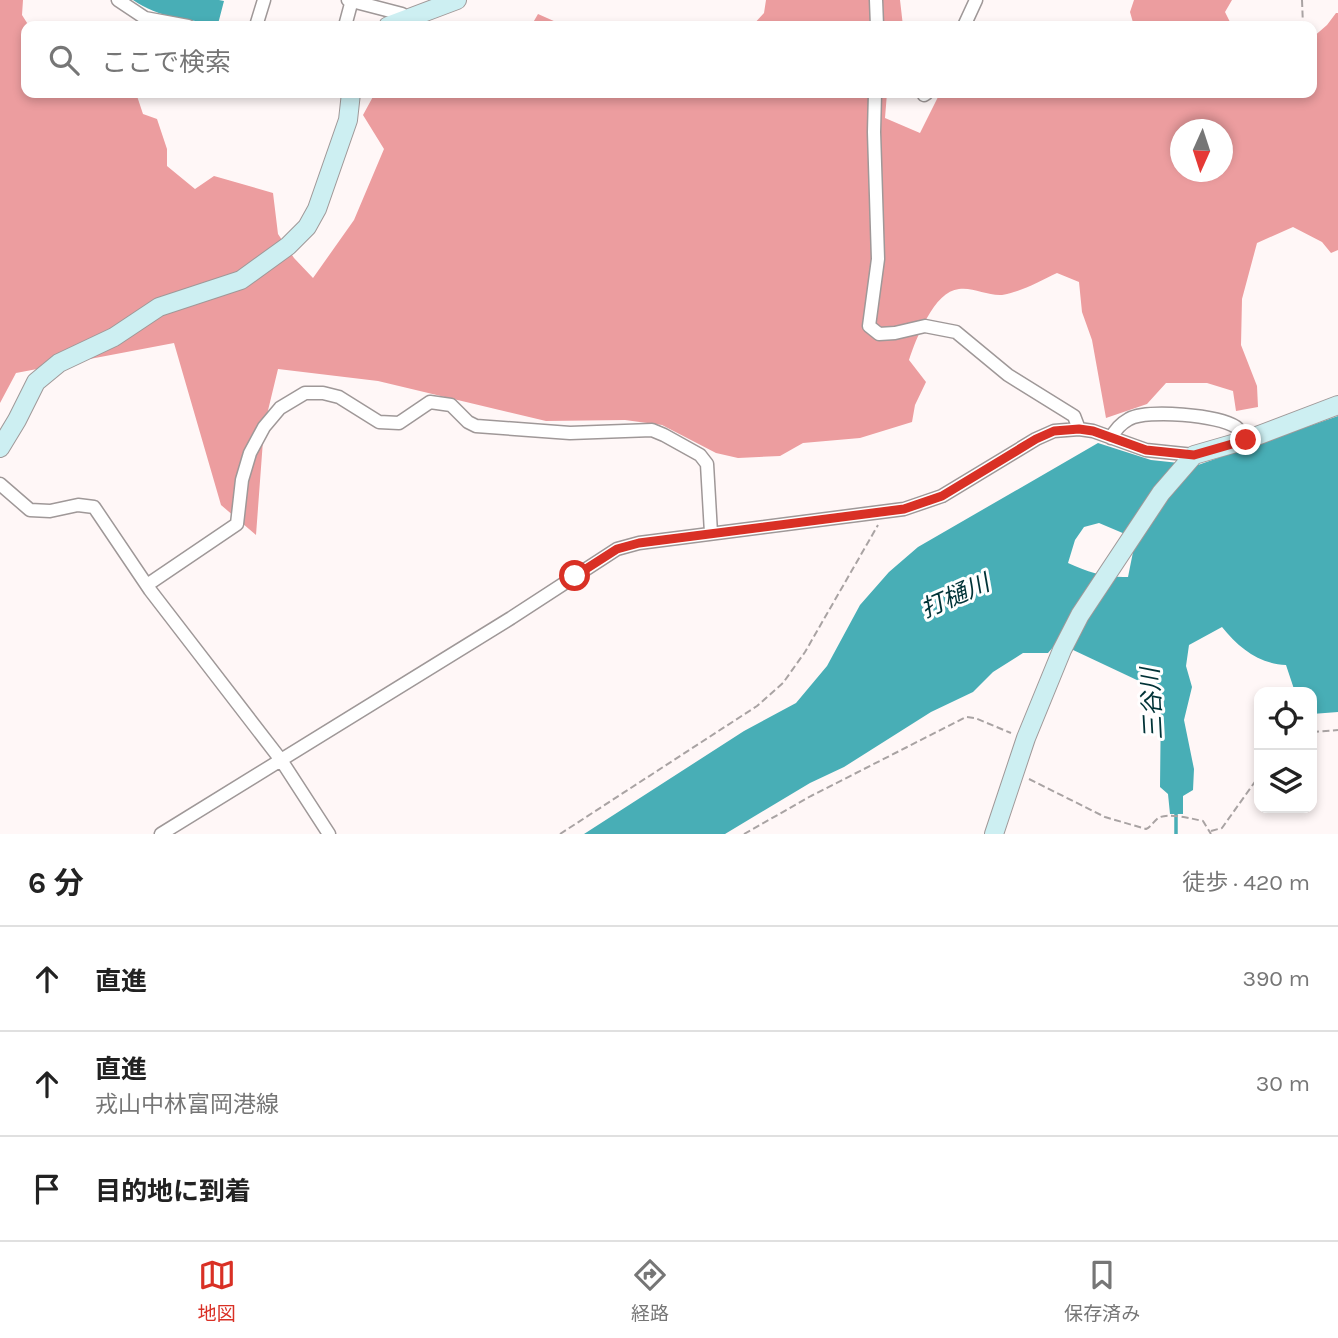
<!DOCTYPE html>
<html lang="ja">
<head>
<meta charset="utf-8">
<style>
	body { margin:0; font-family:Karla,"Noto Sans JP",sans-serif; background:#f2f2f2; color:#222 }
	.controls { position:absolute; right:21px; bottom:21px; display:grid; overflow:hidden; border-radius:14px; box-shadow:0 4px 10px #0003 }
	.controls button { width:63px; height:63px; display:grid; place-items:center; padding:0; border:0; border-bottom:2px solid #e0e0e0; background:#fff; color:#222; font:35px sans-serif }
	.compass { position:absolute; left:1170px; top:119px; width:63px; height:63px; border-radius:50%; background:#fff; box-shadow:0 4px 10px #0003; rotate:183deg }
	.stop { position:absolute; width:21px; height:21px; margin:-16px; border:5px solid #d93025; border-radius:50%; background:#fff }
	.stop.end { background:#d93025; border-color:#fff; box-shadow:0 2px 7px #0008 }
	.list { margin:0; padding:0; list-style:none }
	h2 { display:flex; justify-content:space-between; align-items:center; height:91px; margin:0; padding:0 28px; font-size:30px }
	h2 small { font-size:23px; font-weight:400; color:#767676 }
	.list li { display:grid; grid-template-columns:46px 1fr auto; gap:21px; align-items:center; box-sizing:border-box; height:105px; padding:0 28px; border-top:2px solid #e0e0e0 }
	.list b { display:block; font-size:26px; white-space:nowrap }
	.list p { margin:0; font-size:23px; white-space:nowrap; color:#767676 }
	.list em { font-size:23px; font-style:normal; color:#767676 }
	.icon { flex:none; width:38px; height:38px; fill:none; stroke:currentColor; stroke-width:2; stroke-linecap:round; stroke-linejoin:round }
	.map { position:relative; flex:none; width:1338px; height:834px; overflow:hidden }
	.search { position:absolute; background:#fff; box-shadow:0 4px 10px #0003; left:21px; right:21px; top:21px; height:77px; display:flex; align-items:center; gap:18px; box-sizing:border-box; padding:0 24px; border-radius:14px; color:#767676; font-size:26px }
	.sheet { height:406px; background:#fff }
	nav { display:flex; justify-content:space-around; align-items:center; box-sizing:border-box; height:98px; border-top:2px solid #e0e0e0; background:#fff; font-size:19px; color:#767676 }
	nav a { display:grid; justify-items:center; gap:4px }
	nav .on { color:#d93025 }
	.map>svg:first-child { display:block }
	.forest { fill:#ec9d9f; fill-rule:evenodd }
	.water { fill:#48aeb6; fill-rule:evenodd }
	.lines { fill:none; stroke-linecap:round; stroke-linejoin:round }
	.stream { stroke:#48aeb6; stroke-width:3.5 }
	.minor-casing { stroke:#9f9898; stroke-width:15 }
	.secondary-casing { stroke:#9f9898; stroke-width:20 }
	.path { stroke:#a9a3a3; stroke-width:2; stroke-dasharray:7 3.5; stroke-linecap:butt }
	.minor { stroke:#fff; stroke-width:12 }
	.secondary { stroke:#cdeff2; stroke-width:18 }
	.route { stroke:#d93025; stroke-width:9 }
	.labels { text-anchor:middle; stroke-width:6; stroke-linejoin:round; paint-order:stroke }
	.water-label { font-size:24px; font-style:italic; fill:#003337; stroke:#fff }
</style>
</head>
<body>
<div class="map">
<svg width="1338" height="834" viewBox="0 0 1338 834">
	<rect width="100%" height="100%" fill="#fff7f7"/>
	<path class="forest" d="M0,0H23L22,15L29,26H26V93H136L143,114L157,119L167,149V166L195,189L214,176L273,193L278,234L294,258L313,278L354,220L384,149L363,115L375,93H887L885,118L920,133L940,93H1312V38L1327,25L1336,13H1338V250L1331,253L1322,242L1293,227L1257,243L1242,299L1241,345L1257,386L1258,407L1236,411L1233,391L1207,383H1166L1147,404L1106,418L1092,340L1082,312L1079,282L1057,273C1040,281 1021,292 1002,295C988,296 973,287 959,289C934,291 916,339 909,360L926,382L915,405L912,422L860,438L803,443L780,456L738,458L716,453L662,425L625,420L546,421L378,381L278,369L264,427L256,535L221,505L174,343L16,373L0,403ZM1180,130H1222V172H1180Z
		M766,0H900L903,26H752L764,13Z
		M1134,0H1232L1225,12L1232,26H1134L1130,12Z
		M538,14L565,26H531Z"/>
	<path class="water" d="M133,0H219L224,1L218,24C188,20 159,18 133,0Z
		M1338,416V712L1312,714V692H1295L1286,665C1259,664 1239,648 1222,627L1189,645L1186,666L1192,687L1184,720L1194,769L1193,790L1183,796V814H1170L1168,794L1160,787L1161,698L1156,689L1071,649L1054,646L1048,653H1023L993,672L973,692L931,712L844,767L810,783L725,834H584L744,731L796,703L827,666L860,605L889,572L918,547L1098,443L1151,460L1198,465ZM1099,523L1125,534L1134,547L1128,577C1106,578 1088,572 1068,563L1075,540L1084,527Z"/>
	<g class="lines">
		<path class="stream" d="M1176,812V834"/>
		<g class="minor-casing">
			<path id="minor" d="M118,0L145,18L188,26
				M348,0L402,14L406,19
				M876,0L877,26
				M256,26L264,0
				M345,26L352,0
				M964,26L976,0
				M875,93L874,132L878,259L869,326L879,334L895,333L925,326L956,332L1008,375L1074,416L1079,429
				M924,95L927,93
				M1111,438C1115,430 1120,424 1129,419C1148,409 1218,415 1236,427C1240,430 1243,437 1246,440
				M0,484L30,510L50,511L78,505L94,507L150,590L281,760L329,834
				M147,585L237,524L242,480L250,453L264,427L280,408L305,393H323L339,397L379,422L399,423L430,402L451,405L468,422L476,426L570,433L652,430L664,435L700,455L707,464L711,533
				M161,834L511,618L617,549L639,543L904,509L942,496L1036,439L1054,431L1079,429L1093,431L1146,450L1194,455"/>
		</g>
		<g class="secondary-casing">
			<path id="secondary" d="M388,26L457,0
				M0,448L17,420L36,382L59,363L114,337L159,307L241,280L288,246L307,227L317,209L348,120L351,93
				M994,834L1026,738L1062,650L1080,615L1161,493L1194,455L1246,440L1338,405"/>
		</g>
		<path class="path" d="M1302,0L1303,26
			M1312,732L1338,730
			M1029,779L1105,817L1146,829C1151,827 1153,822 1158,818C1169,812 1192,819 1203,821L1211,834
			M1211,831L1222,828L1259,776
			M560,834L757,706L783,683L805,652L878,525
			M744,834L811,796L966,717L975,718L1011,733"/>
		<use href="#minor" class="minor"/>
		<use href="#secondary" class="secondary"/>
	</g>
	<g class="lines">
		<path class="route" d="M575,576L617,549L639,543L904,509L942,496L1036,439L1054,431L1079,429L1093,431L1146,450L1194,455L1246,440"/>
	</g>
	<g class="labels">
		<g class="water-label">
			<text transform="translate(955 596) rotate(-24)" y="8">打樋川</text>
			<text transform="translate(1152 704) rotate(-93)" y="8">三谷川</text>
		</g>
	</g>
</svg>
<div class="controls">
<button><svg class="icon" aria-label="locate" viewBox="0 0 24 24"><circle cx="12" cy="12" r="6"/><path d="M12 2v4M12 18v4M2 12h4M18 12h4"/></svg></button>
<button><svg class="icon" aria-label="layers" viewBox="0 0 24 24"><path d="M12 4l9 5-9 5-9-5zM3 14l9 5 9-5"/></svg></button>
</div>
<svg class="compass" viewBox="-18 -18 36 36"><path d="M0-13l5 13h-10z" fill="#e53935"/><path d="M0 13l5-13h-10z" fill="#767676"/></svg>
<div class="stop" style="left:575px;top:576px"></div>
<div class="stop end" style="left:1246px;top:440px"></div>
<div class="search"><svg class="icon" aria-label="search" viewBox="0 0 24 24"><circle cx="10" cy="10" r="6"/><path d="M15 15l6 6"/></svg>ここで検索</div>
</div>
<section class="sheet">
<h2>6 分<small>徒歩 · 420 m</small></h2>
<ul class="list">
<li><svg class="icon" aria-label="ahead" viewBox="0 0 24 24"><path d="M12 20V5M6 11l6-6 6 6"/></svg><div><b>直進</b></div><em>390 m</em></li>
<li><svg class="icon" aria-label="ahead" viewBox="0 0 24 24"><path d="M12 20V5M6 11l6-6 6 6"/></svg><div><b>直進</b><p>戎山中林富岡港線</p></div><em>30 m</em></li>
<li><svg class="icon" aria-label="arrive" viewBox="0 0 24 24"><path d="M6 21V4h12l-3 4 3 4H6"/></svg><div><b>目的地に到着</b></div></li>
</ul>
</section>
<nav>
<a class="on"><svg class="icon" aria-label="map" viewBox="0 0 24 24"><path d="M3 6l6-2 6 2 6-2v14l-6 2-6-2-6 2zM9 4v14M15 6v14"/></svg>地図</a>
<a><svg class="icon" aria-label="directions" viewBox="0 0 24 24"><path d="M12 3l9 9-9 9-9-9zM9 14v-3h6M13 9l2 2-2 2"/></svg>経路</a>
<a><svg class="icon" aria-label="saved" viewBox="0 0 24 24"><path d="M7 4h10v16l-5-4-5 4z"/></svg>保存済み</a>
</nav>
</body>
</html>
